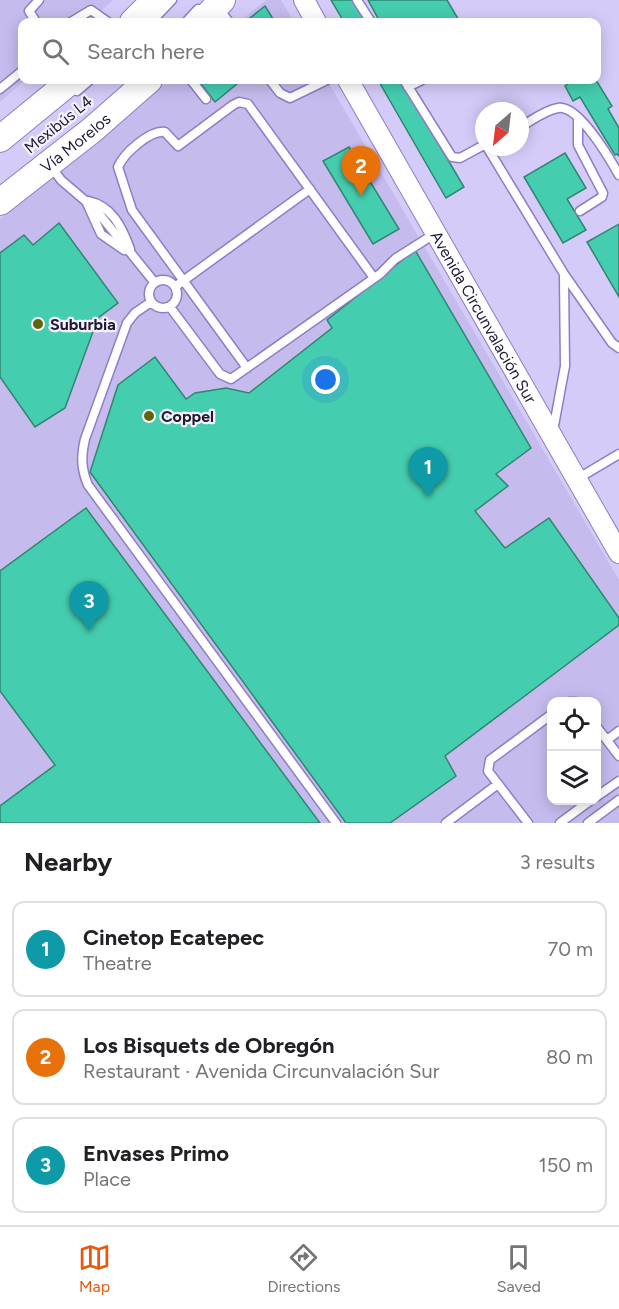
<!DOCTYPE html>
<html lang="en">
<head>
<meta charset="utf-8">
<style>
	body { margin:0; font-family:Figtree,sans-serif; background:#f2f2f2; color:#202124 }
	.controls { position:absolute; right:18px; bottom:18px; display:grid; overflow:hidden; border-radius:12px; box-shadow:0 3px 15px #0003 }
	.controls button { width:54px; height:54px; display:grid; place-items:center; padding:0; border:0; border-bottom:2px solid #e0e0e0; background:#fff; color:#202124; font:30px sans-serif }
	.compass { position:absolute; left:475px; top:102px; width:54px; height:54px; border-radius:50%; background:#fff; box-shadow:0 3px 15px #0003; rotate:208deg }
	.you { position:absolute; left:326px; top:380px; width:21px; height:21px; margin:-15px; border:4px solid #fff; border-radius:50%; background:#1a73e8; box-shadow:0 0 0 9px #1a73e833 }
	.badge { display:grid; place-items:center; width:39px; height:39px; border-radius:50%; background:#ea580c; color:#fff; font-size:20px; font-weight:700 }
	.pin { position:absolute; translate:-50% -50px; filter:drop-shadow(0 2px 3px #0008) }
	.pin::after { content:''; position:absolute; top:32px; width:21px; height:18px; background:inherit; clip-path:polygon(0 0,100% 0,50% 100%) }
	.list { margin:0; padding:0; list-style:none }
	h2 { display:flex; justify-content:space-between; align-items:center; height:78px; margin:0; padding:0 24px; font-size:26px }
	h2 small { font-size:20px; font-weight:400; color:#757577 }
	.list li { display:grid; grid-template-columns:39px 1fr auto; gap:18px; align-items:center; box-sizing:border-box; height:96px; margin:0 12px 12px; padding:0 12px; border:2px solid #e0e0e0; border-radius:12px }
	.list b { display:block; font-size:22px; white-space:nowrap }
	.list p { margin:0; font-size:20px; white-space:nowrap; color:#757577 }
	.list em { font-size:20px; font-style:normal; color:#757577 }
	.icon { flex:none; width:33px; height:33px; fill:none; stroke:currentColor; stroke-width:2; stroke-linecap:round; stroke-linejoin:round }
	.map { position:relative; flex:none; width:619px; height:823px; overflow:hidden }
	.search { position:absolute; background:#fff; box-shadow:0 3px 15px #0003; left:18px; right:18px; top:18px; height:66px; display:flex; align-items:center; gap:15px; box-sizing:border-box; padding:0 21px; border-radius:12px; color:#757577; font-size:22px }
	.sheet { height:402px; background:#fff }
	nav { display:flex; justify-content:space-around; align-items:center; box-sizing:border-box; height:84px; border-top:2px solid #e0e0e0; background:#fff; font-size:16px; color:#757577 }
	nav a { display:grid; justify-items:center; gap:3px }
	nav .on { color:#ea580c }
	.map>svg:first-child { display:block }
	.built { fill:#c6bbed; fill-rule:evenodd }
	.building { fill:#45cdaf; stroke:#318572; stroke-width:1.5 }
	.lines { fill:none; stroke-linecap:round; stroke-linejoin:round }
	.service-casing { stroke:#8f7dc5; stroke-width:11 }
	.tertiary-casing { stroke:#8f7dc5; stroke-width:22 }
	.primary-casing { stroke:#8f7dc5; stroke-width:28 }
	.service { stroke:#fff; stroke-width:8 }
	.tertiary { stroke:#fff; stroke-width:20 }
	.primary { stroke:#fff; stroke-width:26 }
	.poi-dot { fill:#5e6607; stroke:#f4f2fa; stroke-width:2 }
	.labels { text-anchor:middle; stroke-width:4.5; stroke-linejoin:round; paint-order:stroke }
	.street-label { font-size:16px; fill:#201835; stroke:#f4f2fa }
	.poi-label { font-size:16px; font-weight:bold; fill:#201835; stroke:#f4f2fa; text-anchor:start }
</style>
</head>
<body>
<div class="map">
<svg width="619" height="823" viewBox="0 0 619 823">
	<rect width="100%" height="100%" fill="#d5cbf9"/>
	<path class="built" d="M0,0H113L88,22H22V80H25L0,102Z
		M266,0H281L294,22H239Z
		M169,80H327L619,580V823H0V219ZM552,702H596V800H552Z"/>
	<path class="building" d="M331,0H355L368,22H344Z
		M368,0H447L460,22H380Z
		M265,6L275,22H245Z
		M198,80H236L238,83L215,102Z
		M378,80H401L464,187L446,198Z
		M573,80H596L612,106L608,109L619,128V156L617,154L615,155L580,97L573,101L565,86Z
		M349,147L399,229L373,244L323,161Z
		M565,153L586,188L567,199L586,230L563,243L524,177Z
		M59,223L118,303L98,318L65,408L35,427L0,377V253L24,235L33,245Z
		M619,224V297L587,242Z
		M415,250L531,448L496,474L508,486L475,511L505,548L549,518L619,618V625L445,756L456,776L390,823H346L90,472L118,385L155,357L186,399L195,393L226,388L249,393L332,328L327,320Z
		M86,508L320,823H0V806L55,765L0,691V571Z"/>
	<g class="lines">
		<g class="service-casing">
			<path id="service" d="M357,0L371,22
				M219,9L229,22
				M36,22L29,11L39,0
				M71,22L91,10L108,22
				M151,22L172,0
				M186,22L198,9
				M191,80L206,99
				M270,80L280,93L290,98L327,80
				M404,80L452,157L460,158L484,145
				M408,87L422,80
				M0,89L22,71
				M77,91L90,80
				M578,120V145L603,193L602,197L580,211
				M520,127C531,121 545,110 558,108C578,104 610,159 619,175
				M487,147L564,274L612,343L619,348
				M50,165L61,180L96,210L155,283
				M86,201L101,234L124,250
				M88,201C112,206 122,227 130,249
				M149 294a14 14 0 1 1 28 0a14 14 0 1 1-28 0Z
				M176,286L310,189
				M151,302L135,313L127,323L85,439C81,456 81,469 88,485L336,823
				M170,307L220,374L231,379L380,274L395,259L436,233
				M247,368L132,210L118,167C124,153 150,130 165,132L178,146L233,105L239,102L248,104L374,278
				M553,431L565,366L564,277
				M577,479L619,454
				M569,702H576
				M596,726L619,756
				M607,740L619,731
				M596,797L619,781
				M446,823L498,784
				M528,823L488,771L490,760L552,714
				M560,823L591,800
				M588,823L619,800"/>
		</g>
		<g class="tertiary-casing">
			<g id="tertiary">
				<path d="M304,0L316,22"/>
				<path id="s1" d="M348,80L619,553"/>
			</g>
		</g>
		<g class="primary-casing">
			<g id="primary">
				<path d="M133,22L155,0"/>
				<path d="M202,22L222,0"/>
				<path d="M0,139L72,80"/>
				<path id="s2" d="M0,202L92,130L149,80"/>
			</g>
		</g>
		<use href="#service" class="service"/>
		<use href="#tertiary" class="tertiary"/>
		<use href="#primary" class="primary"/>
	</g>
	<g class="poi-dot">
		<circle cx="38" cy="324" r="6"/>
		<circle cx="149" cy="416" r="6"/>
	</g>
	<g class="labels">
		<g class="street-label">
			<text transform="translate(58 124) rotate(-39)" y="6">Mexibús L4</text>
			<text dy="6" stroke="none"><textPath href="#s2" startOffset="96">Vía Morelos</textPath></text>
			<text dy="6" stroke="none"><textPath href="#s1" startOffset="273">Avenida Circunvalación Sur</textPath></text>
		</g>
		<g class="poi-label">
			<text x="50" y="330">Suburbia</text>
			<text x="161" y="422">Coppel</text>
		</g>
	</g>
</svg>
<div class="controls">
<button><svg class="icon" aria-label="locate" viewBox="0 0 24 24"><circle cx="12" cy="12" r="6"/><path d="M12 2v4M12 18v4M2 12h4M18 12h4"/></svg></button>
<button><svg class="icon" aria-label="layers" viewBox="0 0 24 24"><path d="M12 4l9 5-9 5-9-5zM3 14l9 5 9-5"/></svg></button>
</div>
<svg class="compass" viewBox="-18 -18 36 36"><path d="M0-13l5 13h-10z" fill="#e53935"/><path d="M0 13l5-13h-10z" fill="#757577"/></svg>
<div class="you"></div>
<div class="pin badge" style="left:428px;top:497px;background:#0f9aa8">1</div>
<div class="pin badge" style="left:361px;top:196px;background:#e8710a">2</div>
<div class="pin badge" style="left:89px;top:631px;background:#0f9aa8">3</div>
<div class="search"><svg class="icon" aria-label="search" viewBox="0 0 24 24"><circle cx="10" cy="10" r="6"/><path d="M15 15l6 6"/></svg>Search here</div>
</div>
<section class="sheet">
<h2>Nearby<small>3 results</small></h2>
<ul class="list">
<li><span class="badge" style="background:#0f9aa8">1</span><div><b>Cinetop Ecatepec</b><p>Theatre</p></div><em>70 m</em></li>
<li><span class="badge" style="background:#e8710a">2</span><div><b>Los Bisquets de Obregón</b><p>Restaurant · Avenida Circunvalación Sur</p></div><em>80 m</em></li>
<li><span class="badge" style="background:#0f9aa8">3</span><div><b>Envases Primo</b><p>Place</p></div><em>150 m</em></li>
</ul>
</section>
<nav>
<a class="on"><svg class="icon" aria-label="map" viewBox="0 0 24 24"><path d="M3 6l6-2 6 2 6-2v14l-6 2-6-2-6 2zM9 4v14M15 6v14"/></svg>Map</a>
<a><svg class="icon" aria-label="directions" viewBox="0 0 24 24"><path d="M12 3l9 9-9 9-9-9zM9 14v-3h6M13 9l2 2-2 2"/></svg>Directions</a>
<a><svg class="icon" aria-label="saved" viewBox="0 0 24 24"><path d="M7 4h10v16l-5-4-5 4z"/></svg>Saved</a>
</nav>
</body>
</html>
